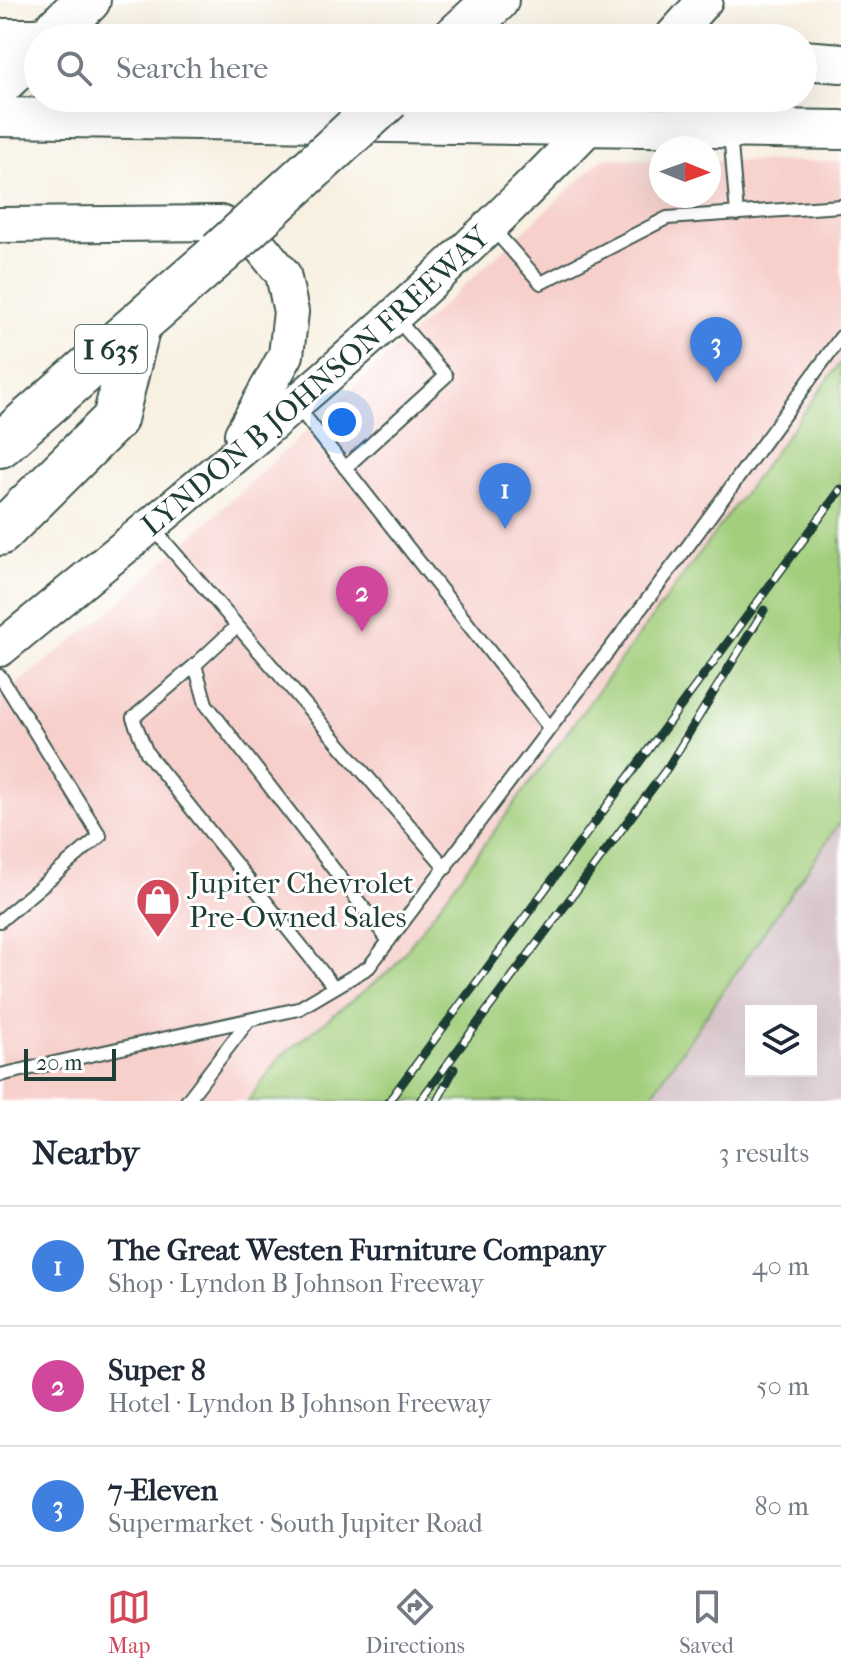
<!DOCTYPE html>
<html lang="en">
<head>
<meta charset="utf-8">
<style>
	body { margin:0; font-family:"IM FELL French Canon",serif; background:#f2f2f3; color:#1f2937 }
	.controls { position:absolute; right:24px; bottom:24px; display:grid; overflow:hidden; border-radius:0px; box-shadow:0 8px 32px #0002 }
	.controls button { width:72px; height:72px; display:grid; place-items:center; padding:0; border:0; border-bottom:2px solid #e0e1e3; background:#fff; color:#1f2937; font:40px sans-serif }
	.compass { position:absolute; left:649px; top:136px; width:72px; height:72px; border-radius:50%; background:#fff; box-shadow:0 8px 32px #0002; rotate:91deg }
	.scale { position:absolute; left:24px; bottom:20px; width:92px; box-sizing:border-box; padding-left:8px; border:4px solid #1f3d34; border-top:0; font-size:22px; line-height:28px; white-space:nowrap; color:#1f3d34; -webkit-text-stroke:6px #fff; paint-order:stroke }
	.you { position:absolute; left:342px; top:422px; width:28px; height:28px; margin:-20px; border:6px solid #fff; border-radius:50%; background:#1a73e8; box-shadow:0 0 0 12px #1a73e833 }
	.badge { display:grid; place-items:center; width:52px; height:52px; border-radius:50%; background:#d1495b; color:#fff; font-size:26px; font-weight:700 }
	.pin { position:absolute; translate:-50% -66px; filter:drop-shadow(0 2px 4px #0008) }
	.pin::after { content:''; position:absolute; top:42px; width:28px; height:24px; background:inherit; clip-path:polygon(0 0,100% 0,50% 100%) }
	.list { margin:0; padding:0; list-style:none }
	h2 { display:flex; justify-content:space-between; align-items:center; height:104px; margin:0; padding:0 32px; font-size:34px }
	h2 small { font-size:26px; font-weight:400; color:#747a83 }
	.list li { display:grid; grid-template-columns:52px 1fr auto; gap:24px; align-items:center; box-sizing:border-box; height:120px; padding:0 32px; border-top:2px solid #e0e1e3 }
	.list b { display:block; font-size:30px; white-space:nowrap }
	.list p { margin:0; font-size:26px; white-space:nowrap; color:#747a83 }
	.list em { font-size:26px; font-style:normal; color:#747a83 }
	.icon { flex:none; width:44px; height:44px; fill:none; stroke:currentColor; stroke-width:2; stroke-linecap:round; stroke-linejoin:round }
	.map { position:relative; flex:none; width:841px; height:1101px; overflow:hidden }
	.search { position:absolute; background:#fff; box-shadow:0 8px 32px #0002; left:24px; right:24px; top:24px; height:88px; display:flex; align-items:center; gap:20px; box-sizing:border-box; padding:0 28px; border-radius:44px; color:#747a83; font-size:30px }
	.sheet { height:464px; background:#fff }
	nav { display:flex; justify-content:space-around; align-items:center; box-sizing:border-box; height:112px; border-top:2px solid #e0e1e3; background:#fff; font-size:22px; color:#747a83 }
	nav a { display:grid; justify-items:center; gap:4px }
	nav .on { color:#d1495b }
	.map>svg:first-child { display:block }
	.built { fill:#f7d0cc }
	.industrial { fill:#d2bec3; fill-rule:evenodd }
	.green { fill:#a2ce7b; stroke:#608658; stroke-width:2 }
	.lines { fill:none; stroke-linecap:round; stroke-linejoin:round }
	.lane-casing { stroke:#40584e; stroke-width:16 }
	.secondary-casing { stroke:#40584e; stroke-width:38 }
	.primary-casing { stroke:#40584e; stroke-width:42 }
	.highway-casing { stroke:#40584e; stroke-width:48 }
	.lane { stroke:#fff; stroke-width:12 }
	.secondary { stroke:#fff; stroke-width:34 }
	.primary { stroke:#fff; stroke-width:38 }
	.highway { stroke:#fff; stroke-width:44 }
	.rail-casing { stroke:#1f3d34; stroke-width:9 }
	.rail { stroke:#fff; stroke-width:6; stroke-dasharray:18; stroke-linecap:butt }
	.highway-bridge-casing { stroke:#40584e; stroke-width:48; stroke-linecap:butt }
	.highway-bridge { stroke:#fff; stroke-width:44 }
	.labels { text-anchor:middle; stroke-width:6; stroke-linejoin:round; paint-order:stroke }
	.shield { fill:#fff; stroke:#627771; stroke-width:2 }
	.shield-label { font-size:28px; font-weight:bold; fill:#1f3d34 }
	.street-label { font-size:30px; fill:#1f3d34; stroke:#fff }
	.poi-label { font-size:30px; fill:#1f3d34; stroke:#fff; text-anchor:start }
</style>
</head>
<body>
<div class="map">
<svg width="841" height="1101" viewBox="0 0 841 1101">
	<rect width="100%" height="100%" fill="#fff"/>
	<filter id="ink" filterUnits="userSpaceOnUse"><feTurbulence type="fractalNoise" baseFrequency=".0125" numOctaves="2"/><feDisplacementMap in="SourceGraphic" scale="16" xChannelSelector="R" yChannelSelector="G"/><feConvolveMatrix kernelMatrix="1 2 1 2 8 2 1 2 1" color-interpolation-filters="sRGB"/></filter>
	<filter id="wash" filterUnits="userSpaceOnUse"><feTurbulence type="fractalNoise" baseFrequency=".006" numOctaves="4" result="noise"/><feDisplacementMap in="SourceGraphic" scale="32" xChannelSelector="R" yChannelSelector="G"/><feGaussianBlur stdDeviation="1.8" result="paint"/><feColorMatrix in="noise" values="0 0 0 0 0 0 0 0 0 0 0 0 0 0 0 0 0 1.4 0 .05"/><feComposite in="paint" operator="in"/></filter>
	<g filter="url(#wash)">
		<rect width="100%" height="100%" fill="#f8f1e2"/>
		<path class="built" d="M603,158L661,159V196H709V160L841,162V362L393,968L280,1057L248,1101H0V697L107,614Z"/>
		<path class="industrial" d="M841,734V1101H547ZM751,1011H811V1071H751Z"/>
		<path class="green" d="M841,362V821L647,1101H248L280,1057L393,968Z"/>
	</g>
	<g filter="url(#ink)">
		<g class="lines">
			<g class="lane-casing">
				<path id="lane" d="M730,133L737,214
					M492,228L541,283L667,218L841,206
					M296,405L548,726
					M345,468L446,376L396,318
					M153,528L446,868
					M237,626L195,665L206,704L389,941
					M195,665L133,718L147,753L334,987
					M0,676L100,836L0,921
					M0,1075L298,1009L369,967L688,546L841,337
					M187,1101L249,1020"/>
			</g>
			<g class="secondary-casing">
				<g id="secondary">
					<path d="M671,38L705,0"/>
					<path d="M0,225L220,223L251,235L283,274L291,312L286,355L242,434"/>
					<path id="s1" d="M0,649C213,475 429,300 616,98"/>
				</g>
			</g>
			<g class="primary-casing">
				<path id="primary" d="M0,38H38
					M803,60L841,63
					M0,117L841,130"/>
			</g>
			<g class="highway-casing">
				<path id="highway" d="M48,38L88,0
					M455,38L496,0
					M0,83L38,47
					M0,445L220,253
					M0,533L115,419L138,326"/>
			</g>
			<use href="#lane" class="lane"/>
			<use href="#secondary" class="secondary"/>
			<use href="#primary" class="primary"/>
			<use href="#highway" class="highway"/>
			<g class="rail-casing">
				<path id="rail" d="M389,1101L841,489
					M420,1101L668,767L764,610
					M437,1101L454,1069"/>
			</g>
			<use href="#rail" class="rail"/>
			<g class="highway-bridge-casing">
				<path id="highway-bridge" d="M220,253L389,98"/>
			</g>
			<use href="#highway-bridge" class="highway-bridge"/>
		</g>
	</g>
	<defs>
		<g id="shop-pin" transform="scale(2.3)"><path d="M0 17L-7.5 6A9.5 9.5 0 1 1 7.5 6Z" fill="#d1495b" stroke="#fff"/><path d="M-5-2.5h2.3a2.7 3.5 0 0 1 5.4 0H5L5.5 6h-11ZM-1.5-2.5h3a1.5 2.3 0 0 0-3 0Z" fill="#fff"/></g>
	</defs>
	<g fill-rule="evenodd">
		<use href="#shop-pin" x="158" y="900"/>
	</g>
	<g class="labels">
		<rect class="shield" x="75" y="325" width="72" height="48" rx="6"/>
		<g class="shield-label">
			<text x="111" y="359">I 635</text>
		</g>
		<g class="street-label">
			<text dy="10" stroke="none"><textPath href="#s1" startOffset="414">LYNDON B JOHNSON FREEWAY</textPath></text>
		</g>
		<g class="poi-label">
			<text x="189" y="893">Jupiter Chevrolet<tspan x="189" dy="34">Pre-Owned Sales</tspan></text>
		</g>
	</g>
</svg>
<div class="controls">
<button><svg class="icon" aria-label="layers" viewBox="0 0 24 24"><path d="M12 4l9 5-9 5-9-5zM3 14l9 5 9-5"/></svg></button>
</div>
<svg class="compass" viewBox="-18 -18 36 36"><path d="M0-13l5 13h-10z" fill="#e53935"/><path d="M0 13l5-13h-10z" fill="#747a83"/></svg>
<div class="scale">20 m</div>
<div class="you"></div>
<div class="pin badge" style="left:505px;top:529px;background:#3f7fe0">1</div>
<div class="pin badge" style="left:362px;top:632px;background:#d1479c">2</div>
<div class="pin badge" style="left:716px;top:383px;background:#3f7fe0">3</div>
<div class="search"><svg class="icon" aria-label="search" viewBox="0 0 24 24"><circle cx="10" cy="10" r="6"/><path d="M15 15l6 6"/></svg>Search here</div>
</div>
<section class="sheet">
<h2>Nearby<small>3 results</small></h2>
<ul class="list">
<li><span class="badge" style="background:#3f7fe0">1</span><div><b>The Great Westen Furniture Company</b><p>Shop · Lyndon B Johnson Freeway</p></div><em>40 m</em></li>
<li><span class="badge" style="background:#d1479c">2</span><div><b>Super 8</b><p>Hotel · Lyndon B Johnson Freeway</p></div><em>50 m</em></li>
<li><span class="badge" style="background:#3f7fe0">3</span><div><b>7-Eleven</b><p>Supermarket · South Jupiter Road</p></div><em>80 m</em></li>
</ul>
</section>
<nav>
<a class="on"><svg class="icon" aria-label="map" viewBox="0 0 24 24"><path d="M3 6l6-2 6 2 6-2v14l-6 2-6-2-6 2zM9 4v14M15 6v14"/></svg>Map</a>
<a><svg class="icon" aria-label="directions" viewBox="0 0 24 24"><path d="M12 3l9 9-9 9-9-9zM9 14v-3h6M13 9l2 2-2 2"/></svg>Directions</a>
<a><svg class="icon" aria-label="saved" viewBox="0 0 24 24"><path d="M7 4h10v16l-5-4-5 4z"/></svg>Saved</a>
</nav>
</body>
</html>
